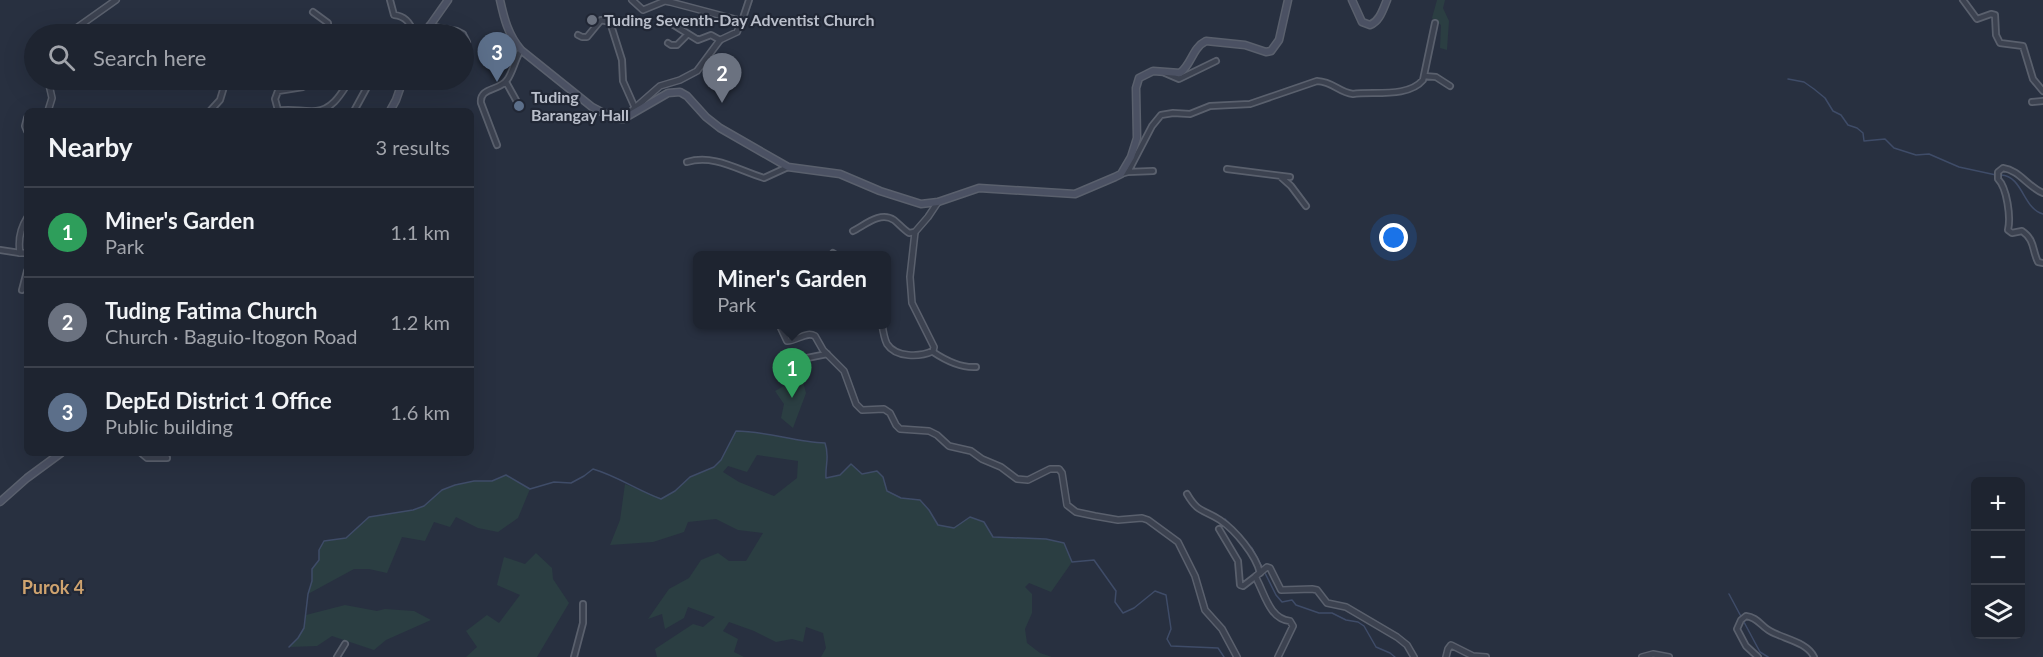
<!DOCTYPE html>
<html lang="en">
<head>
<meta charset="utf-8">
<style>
	body { margin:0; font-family:Lato,sans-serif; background:#262c38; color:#f1f3f6 }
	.controls { position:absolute; right:18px; bottom:18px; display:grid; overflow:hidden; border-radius:9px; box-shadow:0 6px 24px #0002 }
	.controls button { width:54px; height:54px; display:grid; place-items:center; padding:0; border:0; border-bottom:2px solid #3c414c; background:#1e2430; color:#f1f3f6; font:30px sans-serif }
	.you { position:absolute; left:1394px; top:238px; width:21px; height:21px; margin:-15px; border:4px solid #fff; border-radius:50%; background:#1a73e8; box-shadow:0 0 0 9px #1a73e833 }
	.badge { display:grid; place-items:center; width:39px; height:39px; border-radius:50%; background:#bca0f2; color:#fff; font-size:20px; font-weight:700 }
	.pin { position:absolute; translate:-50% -50px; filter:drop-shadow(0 2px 3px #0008) }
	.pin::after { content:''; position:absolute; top:32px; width:21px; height:18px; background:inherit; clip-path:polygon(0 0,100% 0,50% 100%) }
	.popup { position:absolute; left:693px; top:251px; width:198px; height:78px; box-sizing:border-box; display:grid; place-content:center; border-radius:9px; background:#1e2430; filter:drop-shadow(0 2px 4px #0005); font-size:20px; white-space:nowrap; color:#a1a4ab }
	.popup b { font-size:22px; color:#f1f3f6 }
	.popup::after { content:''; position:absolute; left:50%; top:100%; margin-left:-12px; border:12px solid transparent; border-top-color:#1e2430 }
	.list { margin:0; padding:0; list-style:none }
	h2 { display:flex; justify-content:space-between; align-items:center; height:78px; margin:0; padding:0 24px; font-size:26px }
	h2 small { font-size:20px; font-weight:400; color:#a1a4ab }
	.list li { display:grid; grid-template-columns:39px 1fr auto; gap:18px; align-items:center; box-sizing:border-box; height:90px; padding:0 24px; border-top:2px solid #3c414c }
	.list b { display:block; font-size:22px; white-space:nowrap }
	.list p { margin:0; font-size:20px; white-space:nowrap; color:#a1a4ab }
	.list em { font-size:20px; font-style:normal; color:#a1a4ab }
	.icon { flex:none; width:33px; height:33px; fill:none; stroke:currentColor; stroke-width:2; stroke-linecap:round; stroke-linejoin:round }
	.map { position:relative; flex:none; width:2043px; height:657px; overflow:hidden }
	.search { position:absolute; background:#1e2430; box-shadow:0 6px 24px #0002; left:24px; top:24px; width:450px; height:66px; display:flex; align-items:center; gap:15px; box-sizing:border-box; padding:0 21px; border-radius:33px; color:#a1a4ab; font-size:22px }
	.panel { position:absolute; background:#1e2430; box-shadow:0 6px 24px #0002; left:24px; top:108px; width:450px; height:348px; border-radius:9px }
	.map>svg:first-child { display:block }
	.green { fill:#2b3e42; fill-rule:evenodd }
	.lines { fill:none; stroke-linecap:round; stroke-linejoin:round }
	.stream { stroke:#3f4c68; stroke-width:1.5 }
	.minor-casing { stroke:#5a606d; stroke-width:8 }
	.tertiary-casing { stroke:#5a606d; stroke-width:8 }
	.secondary-casing { stroke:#5a606d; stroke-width:9 }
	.minor { stroke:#3c4250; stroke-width:4.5 }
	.tertiary { stroke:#3c4250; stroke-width:5 }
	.secondary { stroke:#4b5163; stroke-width:6 }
	.worship-dot { fill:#6b7280; stroke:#212735; stroke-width:2 }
	.service-dot { fill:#5c6f8a; stroke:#212735; stroke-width:2 }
	.labels { text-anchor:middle; stroke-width:4.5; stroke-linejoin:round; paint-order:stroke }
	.poi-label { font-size:16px; font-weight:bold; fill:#b9beca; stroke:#212735; text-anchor:start }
	.neighbourhood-label { font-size:18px; font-weight:bold; fill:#cfa36f; stroke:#212735 }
</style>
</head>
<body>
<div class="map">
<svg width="2043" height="657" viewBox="0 0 2043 657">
	<rect width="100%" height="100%" fill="#283040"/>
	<path class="green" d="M1437,0H1445L1443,8L1449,21L1447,50L1440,48L1441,25L1432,18Z
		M800,370L806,393L793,428L781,418L784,404L775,391L789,383V372Z
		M736,431C766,431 795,442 825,443C830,457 824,464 826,478L840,475L851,464L862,474L877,471L883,477L887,491L901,498L920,500L929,510L938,525L954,527L970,517L984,522L993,537L1046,539L1064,543L1072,562L1051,592L1029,583L1025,587L1032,594V613L1025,629L1027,643L1040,653L1052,657H821L826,648L823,633L806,627L803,642L792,639L776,642L754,631L729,622L723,631L738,639L734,652L744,657H657L655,649L693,624L703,627L715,617L688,607L684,618L665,629L662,614L648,619L669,589L689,578L701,560L718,553L729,561H746L763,533L738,530L716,519L688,522L684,532L653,542L610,545L620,520L625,484L661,498L675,491L690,477L715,467L721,460ZM757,455L798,461L797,478L774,496L739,482L723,472L728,466L747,472Z
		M506,475L530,489L518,518L498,532L478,528L456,517L450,527L434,522L425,541L402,537L387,573L369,569H354L308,594L312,581V569L319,560V550L324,541L346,538L369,517L413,510L424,506L442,490L455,485L474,481H492Z
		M536,553L552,568L553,579L569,603L537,657H466L477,647L466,631L487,615L499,623L520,595L497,585L504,557L525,564Z
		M345,605L377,611L385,609L414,611L431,620L386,640L374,650L332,636L317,646L289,647C300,637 304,630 306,615Z"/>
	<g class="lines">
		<path class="stream" d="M1788,79L1804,82L1814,89L1825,98L1833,111L1841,115L1848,125L1857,128L1863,133L1864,141L1885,139L1894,148L1916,155L1929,154L1959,167L1996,175
			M2001,175C2023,176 2023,209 2043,214
			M1225,519L1232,527
			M1245,542L1252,548L1262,567
			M1264,571L1276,595L1282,602L1292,600L1296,605L1319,613H1332L1346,620L1358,622L1364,626L1376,647L1390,653L1395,657
			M1729,594L1760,652L1768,657
			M289,647L298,638L304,628L308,594L312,581V569L319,560V550L324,541L346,538L369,517L413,510L424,506L442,490L455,485L474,481H492L506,475L530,489L554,482L571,483L584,476L593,469C617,476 637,490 661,499L675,491L690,477L714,467L721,460L736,431C766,431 795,442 825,443C830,457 825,464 826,478L840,475L851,464L862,474L877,471L883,477L887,491L901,498L920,500L929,510L938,525L954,528L970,517L984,522L993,537L1046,539L1064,543L1072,562L1094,560L1116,591L1115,602L1123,613L1134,608L1155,591L1166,595L1171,629L1167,639L1171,646L1218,648L1224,657"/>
		<g class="minor-casing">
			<path id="minor" d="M390,0L394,15C406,16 411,24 414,34
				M1963,0L1977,19L1991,14L1995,15L1996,35L2000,43L2023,46L2033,79L2043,91
				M313,12L328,23V34
				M742,21L749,0
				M669,22L698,40L711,35L720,40
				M429,26L457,31L463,34
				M578,35L582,37H587L601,20L610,22L622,60L623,81L635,108
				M464,36L467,42
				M668,43L671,45H677L688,34
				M1165,73L1179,79L1216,61
				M1424,76L1436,77L1450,86
				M506,82L516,100
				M2032,102L2043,101
				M278,110L275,99L278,91L303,87L314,80
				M210,111L220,100L226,80
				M277,111C290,108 302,112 316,111C333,110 342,92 350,80
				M354,111L366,89L364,80
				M497,145L481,103C479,87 500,91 507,80C513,72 515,59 521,50
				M687,162C714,154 738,170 764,178L788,167
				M1227,169L1290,177
				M1128,172L1153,171
				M1121,174L1128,172L1152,126L1161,115L1173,113L1190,114L1210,106L1250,104L1317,81C1334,82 1338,92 1353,94C1373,91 1408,98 1423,80L1435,23
				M1281,177L1291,186L1306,206
				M2043,193C2028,187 2019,170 2003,168L1998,172V179C2007,188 2011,217 2008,230L2012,233L2022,231C2035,240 2032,250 2038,262L2043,263
				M853,231C865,225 880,211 894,220C899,224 903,229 909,233L915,232
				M0,250L20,253
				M833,253L836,255
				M22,290L27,271
				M933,352C945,360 961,368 976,367
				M779,371L795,370L802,359L827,354
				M141,453L147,458H167
				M1187,494C1198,513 1203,509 1220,520C1235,530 1256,555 1260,573
				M1219,529L1238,561L1240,585L1243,586L1256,576
				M337,657L345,644
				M574,657L583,623V604
				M1758,657L1746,646L1737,629L1741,620L1746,616C1757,617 1761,626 1770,631C1784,639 1807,642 1814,657"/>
		</g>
		<g class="tertiary-casing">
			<path id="tertiary" d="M68,34L116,0
				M48,111L52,98L48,80
				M628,114L660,86L680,80L697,71L720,40L737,32L742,21L670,2L665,1L643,10L632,0
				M27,118L25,126L27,131
				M27,218C20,229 18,240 20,253H27
				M779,324L787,341C797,341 806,331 815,336L823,350L844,371L856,404L862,410L884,409L890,413L896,425L900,429L929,431L937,435L949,446L971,451L982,459L1001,467L1017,479L1028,480L1050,469H1059L1062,473L1067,505L1076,512L1095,516L1118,520L1142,518L1148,520L1178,542L1195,576L1205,610L1222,629L1237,657
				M882,324C883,331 884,338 887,344C896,358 920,357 933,351L934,347L912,303L910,277L915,232L928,217L938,202
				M1278,657L1293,626L1290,621C1270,619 1265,595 1257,580L1256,576L1267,567L1270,568L1281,590L1312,589L1317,590L1327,603L1346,607L1397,637L1407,645L1414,657
				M1446,657L1448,649L1451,645L1473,656L1486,657
				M1642,657L1653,654L1669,657"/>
		</g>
		<g class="secondary-casing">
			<path id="secondary" d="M500,0C504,18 508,35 521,50L592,107L613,118L623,119L668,93L680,92L687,96L706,117L720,128L788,167L840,174L880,191L921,204L938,202L979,188L1075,194L1115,177L1121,174L1131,157L1137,138L1136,88L1139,78L1153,71L1180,73C1192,64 1192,48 1206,41L1245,45L1266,52L1271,51L1279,40L1288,0
				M1352,0L1362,22L1370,25C1380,21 1383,9 1387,0
				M424,34L448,0
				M390,111L396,100L403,80
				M0,502L27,478L61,453"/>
		</g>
		<use href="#minor" class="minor"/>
		<use href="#tertiary" class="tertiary"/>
		<use href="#secondary" class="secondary"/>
	</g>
	<circle class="worship-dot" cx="592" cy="20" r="6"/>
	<circle class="service-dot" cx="519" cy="106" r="6"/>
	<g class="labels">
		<g class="poi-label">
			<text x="604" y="26">Tuding Seventh-Day Adventist Church</text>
			<text x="531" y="103">Tuding<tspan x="531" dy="18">Barangay Hall</tspan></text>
		</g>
		<g class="neighbourhood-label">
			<text x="53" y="594">Purok 4</text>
		</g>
	</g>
</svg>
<div class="controls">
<button>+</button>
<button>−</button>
<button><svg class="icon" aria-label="layers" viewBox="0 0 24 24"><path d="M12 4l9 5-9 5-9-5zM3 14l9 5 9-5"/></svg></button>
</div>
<div class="you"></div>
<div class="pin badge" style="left:792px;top:398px;background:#2e9e5b">1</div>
<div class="popup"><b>Miner's Garden</b>Park</div>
<div class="pin badge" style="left:722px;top:103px;background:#6b7280">2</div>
<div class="pin badge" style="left:497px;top:82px;background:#5c6f8a">3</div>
<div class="search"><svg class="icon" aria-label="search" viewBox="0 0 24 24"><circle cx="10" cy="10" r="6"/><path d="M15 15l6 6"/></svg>Search here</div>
<section class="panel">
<h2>Nearby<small>3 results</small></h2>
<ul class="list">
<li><span class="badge" style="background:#2e9e5b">1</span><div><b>Miner's Garden</b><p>Park</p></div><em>1.1 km</em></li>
<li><span class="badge" style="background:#6b7280">2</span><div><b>Tuding Fatima Church</b><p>Church · Baguio-Itogon Road</p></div><em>1.2 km</em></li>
<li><span class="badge" style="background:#5c6f8a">3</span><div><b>DepEd District 1 Office</b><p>Public building</p></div><em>1.6 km</em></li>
</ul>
</section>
</div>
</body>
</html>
